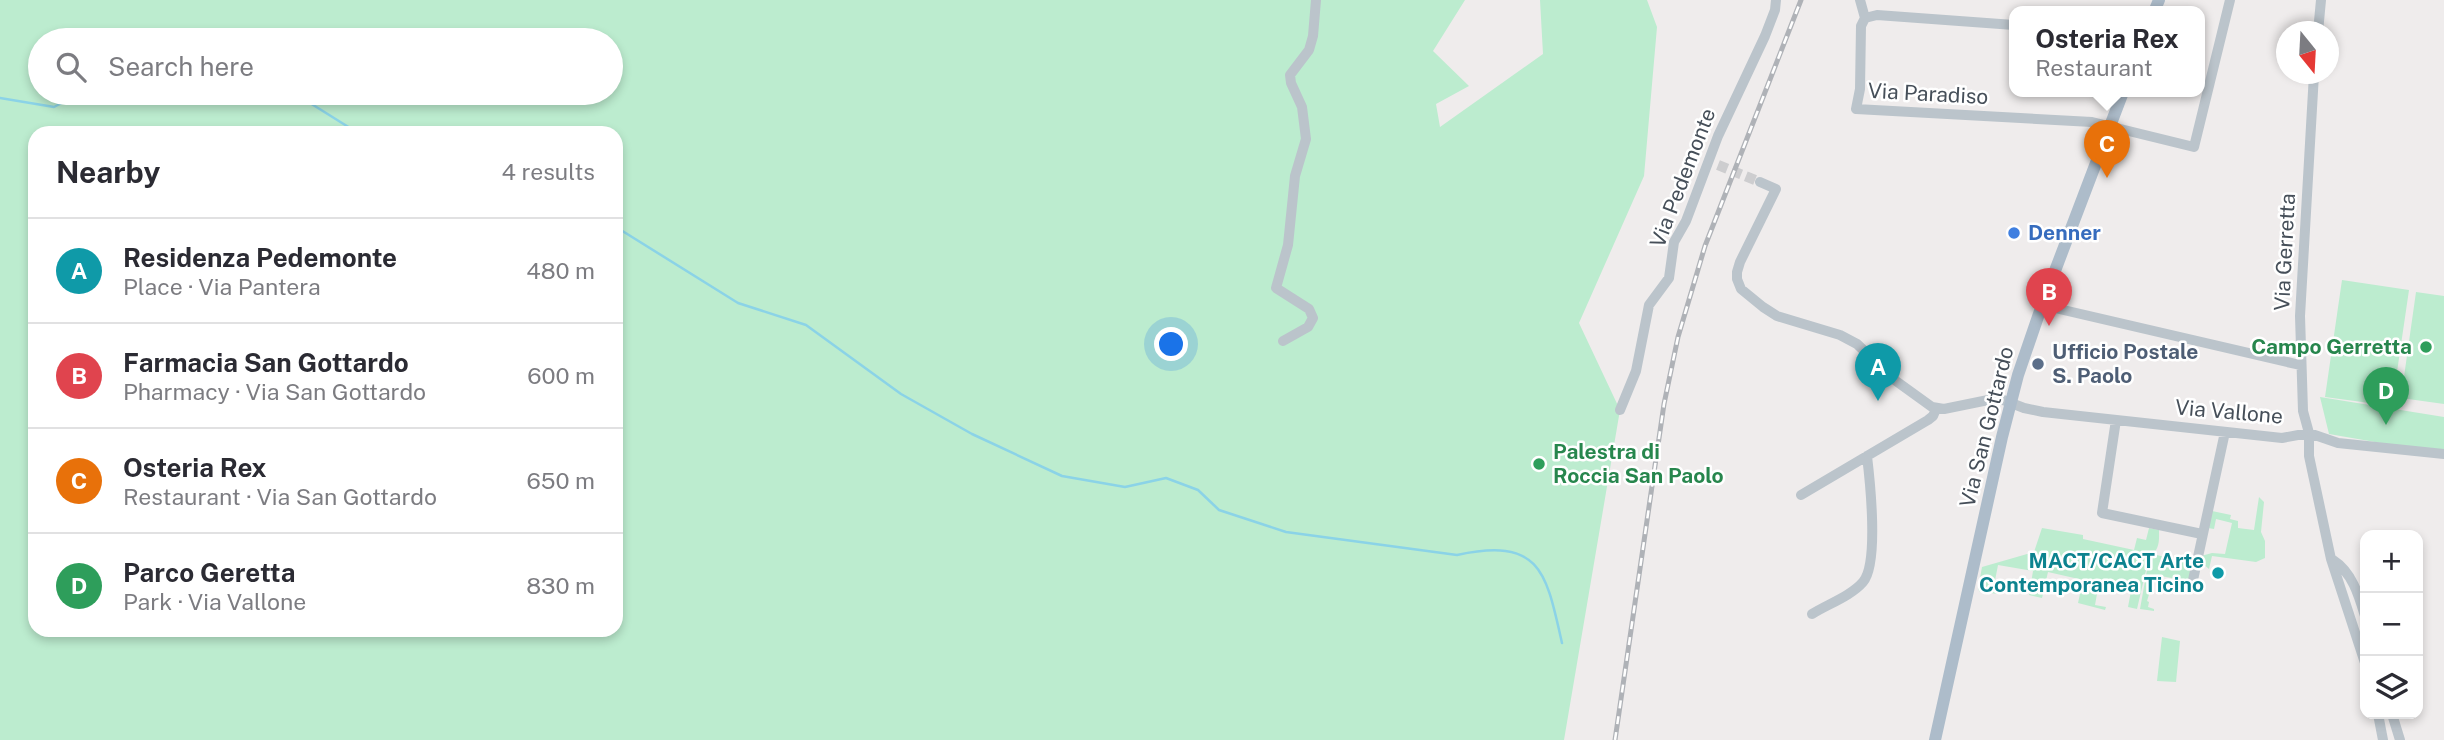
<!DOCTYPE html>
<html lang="en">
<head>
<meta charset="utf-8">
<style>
	body { margin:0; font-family:"Public Sans",sans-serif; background:#f2f2f3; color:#2b2b33 }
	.controls { position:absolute; right:21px; bottom:21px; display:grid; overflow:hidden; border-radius:14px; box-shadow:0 4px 10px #0003 }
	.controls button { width:63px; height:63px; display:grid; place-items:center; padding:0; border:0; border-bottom:2px solid #e1e1e2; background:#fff; color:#2b2b33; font:35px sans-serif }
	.compass { position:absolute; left:2276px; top:21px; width:63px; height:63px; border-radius:50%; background:#fff; box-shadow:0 4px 10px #0003; rotate:162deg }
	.you { position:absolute; left:1172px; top:345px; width:24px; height:24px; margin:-18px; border:5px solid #fff; border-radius:50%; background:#1a73e8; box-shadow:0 0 0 10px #1a73e833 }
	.badge { display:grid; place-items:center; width:46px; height:46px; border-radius:50%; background:#216ed4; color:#fff; font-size:23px; font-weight:700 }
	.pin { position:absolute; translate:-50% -58px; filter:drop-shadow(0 2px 4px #0008) }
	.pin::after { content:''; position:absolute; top:37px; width:24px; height:21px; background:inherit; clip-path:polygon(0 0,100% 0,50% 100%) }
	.popup { position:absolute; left:2009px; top:6px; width:196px; height:91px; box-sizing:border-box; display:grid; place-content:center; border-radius:14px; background:#fff; filter:drop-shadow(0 2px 5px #0005); font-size:23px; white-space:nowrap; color:#7c7c81 }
	.popup b { font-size:26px; color:#2b2b33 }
	.popup::after { content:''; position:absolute; left:50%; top:100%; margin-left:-14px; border:14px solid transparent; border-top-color:#fff }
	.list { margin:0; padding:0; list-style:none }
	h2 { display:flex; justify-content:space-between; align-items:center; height:91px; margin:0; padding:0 28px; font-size:30px }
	h2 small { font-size:23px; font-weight:400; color:#7c7c81 }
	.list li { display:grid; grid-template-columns:46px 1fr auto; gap:21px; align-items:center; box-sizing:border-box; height:105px; padding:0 28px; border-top:2px solid #e1e1e2 }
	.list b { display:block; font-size:26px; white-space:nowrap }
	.list p { margin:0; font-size:23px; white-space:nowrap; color:#7c7c81 }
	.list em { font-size:23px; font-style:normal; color:#7c7c81 }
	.icon { flex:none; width:38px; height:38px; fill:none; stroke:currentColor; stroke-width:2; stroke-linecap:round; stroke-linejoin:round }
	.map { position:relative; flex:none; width:2444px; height:740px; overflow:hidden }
	.search { position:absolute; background:#fff; box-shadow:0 4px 10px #0003; left:28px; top:28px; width:595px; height:77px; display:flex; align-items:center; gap:18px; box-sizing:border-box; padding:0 24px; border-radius:38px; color:#7c7c81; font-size:26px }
	.panel { position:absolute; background:#fff; box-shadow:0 4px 10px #0003; left:28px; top:126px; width:595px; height:511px; border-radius:21px }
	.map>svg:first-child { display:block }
	.green { fill:#bceccf; fill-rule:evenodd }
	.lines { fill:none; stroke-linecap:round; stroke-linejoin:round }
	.stream { stroke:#8bd3e7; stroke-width:2.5 }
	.minor-tunnel { stroke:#cdcdcf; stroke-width:10; stroke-dasharray:10 5; stroke-linecap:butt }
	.minor { stroke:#bbc4cb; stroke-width:10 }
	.major { stroke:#adbcca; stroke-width:12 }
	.rail-casing { stroke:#afb2b7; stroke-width:5 }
	.rail { stroke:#fff; stroke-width:2.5; stroke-dasharray:8; stroke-linecap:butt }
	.shop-dot { fill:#3f7fe0; stroke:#fff; stroke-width:2.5 }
	.leisure-dot { fill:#2e9e5b; stroke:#fff; stroke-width:2.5 }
	.service-dot { fill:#5c6f8a; stroke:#fff; stroke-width:2.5 }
	.culture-dot { fill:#0f9aa8; stroke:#fff; stroke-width:2.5 }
	.labels { text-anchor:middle; stroke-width:5; stroke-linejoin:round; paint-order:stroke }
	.street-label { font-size:21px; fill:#464f59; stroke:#fff }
	.shop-label { font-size:21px; font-weight:bold; fill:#366cbe; stroke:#fff; text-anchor:start }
	.leisure-label { font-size:21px; font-weight:bold; fill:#27864d; stroke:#fff; text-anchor:end }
	.service-label { font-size:21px; font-weight:bold; fill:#4e5e75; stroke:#fff; text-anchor:start }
	.culture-label { font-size:21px; font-weight:bold; fill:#0d838f; stroke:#fff; text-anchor:end }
</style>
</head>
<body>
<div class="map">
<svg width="2444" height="740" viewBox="0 0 2444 740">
	<rect width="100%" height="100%" fill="#efecec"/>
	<path class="green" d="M0,0H1465L1433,51L1469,86L1436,104L1440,127L1543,54L1540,0H1647L1657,27L1644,176L1579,323L1620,410L1564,740H0ZM40,40H611V93H40ZM35,133H616V630H35Z
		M2342,280L2409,290L2392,406L2325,397Z
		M2416,292L2444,296V404L2401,398Z
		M2320,397L2444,417V454L2329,434Z
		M2259,497L2264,502L2261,532L2265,541V558L2256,562L2212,556L2209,569L2202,563L2201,556L2212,553L2225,554L2232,523L2216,519L2214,529L2208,528L2212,511L2231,515L2230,519L2238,521V528L2254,530Z
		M2042,528L2083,535V539L2134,550L2137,538L2146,540L2149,528L2159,530C2159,539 2160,547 2153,554L2192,564L2190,590L2176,585L2177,579L2155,575L2147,601L2149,602L2148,607L2154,609V611L2140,609L2150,553L2137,609L2128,607L2131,591L2099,583L2095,605L2106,607L2105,610L2078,603L2083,580L2048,572L2042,598L2029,595L2033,571L1998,565L1993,591L2000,594L1980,592L1978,589L1982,567L2034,552Z
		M2162,637L2180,641L2176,682L2157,681Z"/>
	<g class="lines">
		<path class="stream" d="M294,93L358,133
			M0,98L54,107L81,93
			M616,227L738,303L806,325L901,394L972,434L1062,476L1125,487L1166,478L1198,490L1219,510L1286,532L1457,555C1541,537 1546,572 1562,643"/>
		<path class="minor-tunnel" d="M1718,165L1760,182"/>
		<path class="minor" d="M1860,0L1865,18L1861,26L1860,89L1856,109L2092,122L2194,147L2230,0
			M1865,18L1877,15L2014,25
			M2318,32L2321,0
			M2314,74L2300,316L2303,411L2309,433V456L2331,559L2365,663
			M1760,182L1776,189L1740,262L1737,272V279L1741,289L1763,307L1777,316L1840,335L1857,344L1896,381L1932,407L1944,409L1998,398L2024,408L2043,412L2282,438L2309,433L2338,443L2444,454
			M2042,305L2300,365
			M1283,341L1308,327L1313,318L1309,309L1276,288L1288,245L1295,176L1306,139L1302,107L1291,83L1290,75L1309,50L1313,36L1316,0
			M1620,410L1636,371L1649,305L1669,278L1674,242L1686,221L1718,136L1765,36L1775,10L1776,0
			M2116,420L2102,513L2202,534
			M1801,495L1928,420L1933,416L1936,409
			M2333,560C2352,572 2359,596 2365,616
			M2193,580L2225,432
			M1812,614C1828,604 1851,596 1863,582C1879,564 1870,481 1867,456
			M2378,714L2383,740
			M2392,714L2400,740"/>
		<path class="major" d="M2154,12L2159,0
			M1935,740L2002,437L2018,375L2042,305L2123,92"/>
		<g class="rail-casing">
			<path id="rail" d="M1615,740L1664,404L1678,337L1705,246L1801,0"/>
		</g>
		<use href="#rail" class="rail"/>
	</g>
	<circle class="shop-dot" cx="2014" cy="233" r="7"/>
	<g class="leisure-dot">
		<circle cx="2426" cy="347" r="7"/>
		<circle cx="1539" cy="464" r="7"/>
	</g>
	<circle class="service-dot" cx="2038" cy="364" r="7"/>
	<circle class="culture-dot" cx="2218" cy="573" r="7"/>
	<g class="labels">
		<g class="street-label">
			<text transform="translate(1928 94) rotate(3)" y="7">Via Paradiso</text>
			<text transform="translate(1683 178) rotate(-69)" y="7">Via Pedemonte</text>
			<text transform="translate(2285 252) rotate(-87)" y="7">Via Gerretta</text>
			<text transform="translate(2229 412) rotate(5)" y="7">Via Vallone</text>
			<text transform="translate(1987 427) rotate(-76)" y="7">Via San Gottardo</text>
		</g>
		<g class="shop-label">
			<text x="2028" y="240">Denner</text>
		</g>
		<g class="leisure-label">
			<text x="2412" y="354">Campo Gerretta</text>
			<text x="1553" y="459" text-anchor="start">Palestra di<tspan x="1553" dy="24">Roccia San Paolo</tspan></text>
		</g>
		<g class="service-label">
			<text x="2052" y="359">Ufficio Postale<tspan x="2052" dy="24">S. Paolo</tspan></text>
		</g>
		<g class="culture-label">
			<text x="2204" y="568">MACT/CACT Arte<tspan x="2204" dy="24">Contemporanea Ticino</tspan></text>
		</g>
	</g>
</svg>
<div class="controls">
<button>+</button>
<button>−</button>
<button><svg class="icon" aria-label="layers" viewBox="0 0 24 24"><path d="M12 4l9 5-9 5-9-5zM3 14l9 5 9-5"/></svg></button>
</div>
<svg class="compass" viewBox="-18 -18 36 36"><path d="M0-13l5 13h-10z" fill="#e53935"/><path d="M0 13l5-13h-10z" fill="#7c7c81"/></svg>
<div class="you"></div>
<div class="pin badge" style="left:1878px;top:401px;background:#0f9aa8">A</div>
<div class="pin badge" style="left:2049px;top:326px;background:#e0444e">B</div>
<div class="pin badge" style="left:2107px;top:178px;background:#e8710a">C</div>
<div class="popup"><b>Osteria Rex</b>Restaurant</div>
<div class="pin badge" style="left:2386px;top:425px;background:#2e9e5b">D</div>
<div class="search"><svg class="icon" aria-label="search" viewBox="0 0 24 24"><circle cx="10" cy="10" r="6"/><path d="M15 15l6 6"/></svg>Search here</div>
<section class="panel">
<h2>Nearby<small>4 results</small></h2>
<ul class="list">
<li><span class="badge" style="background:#0f9aa8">A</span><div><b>Residenza Pedemonte</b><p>Place · Via Pantera</p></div><em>480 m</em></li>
<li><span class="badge" style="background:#e0444e">B</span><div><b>Farmacia San Gottardo</b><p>Pharmacy · Via San Gottardo</p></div><em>600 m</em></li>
<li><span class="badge" style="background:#e8710a">C</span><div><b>Osteria Rex</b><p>Restaurant · Via San Gottardo</p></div><em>650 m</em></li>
<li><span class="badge" style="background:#2e9e5b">D</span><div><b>Parco Geretta</b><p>Park · Via Vallone</p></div><em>830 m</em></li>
</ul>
</section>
</div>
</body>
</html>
